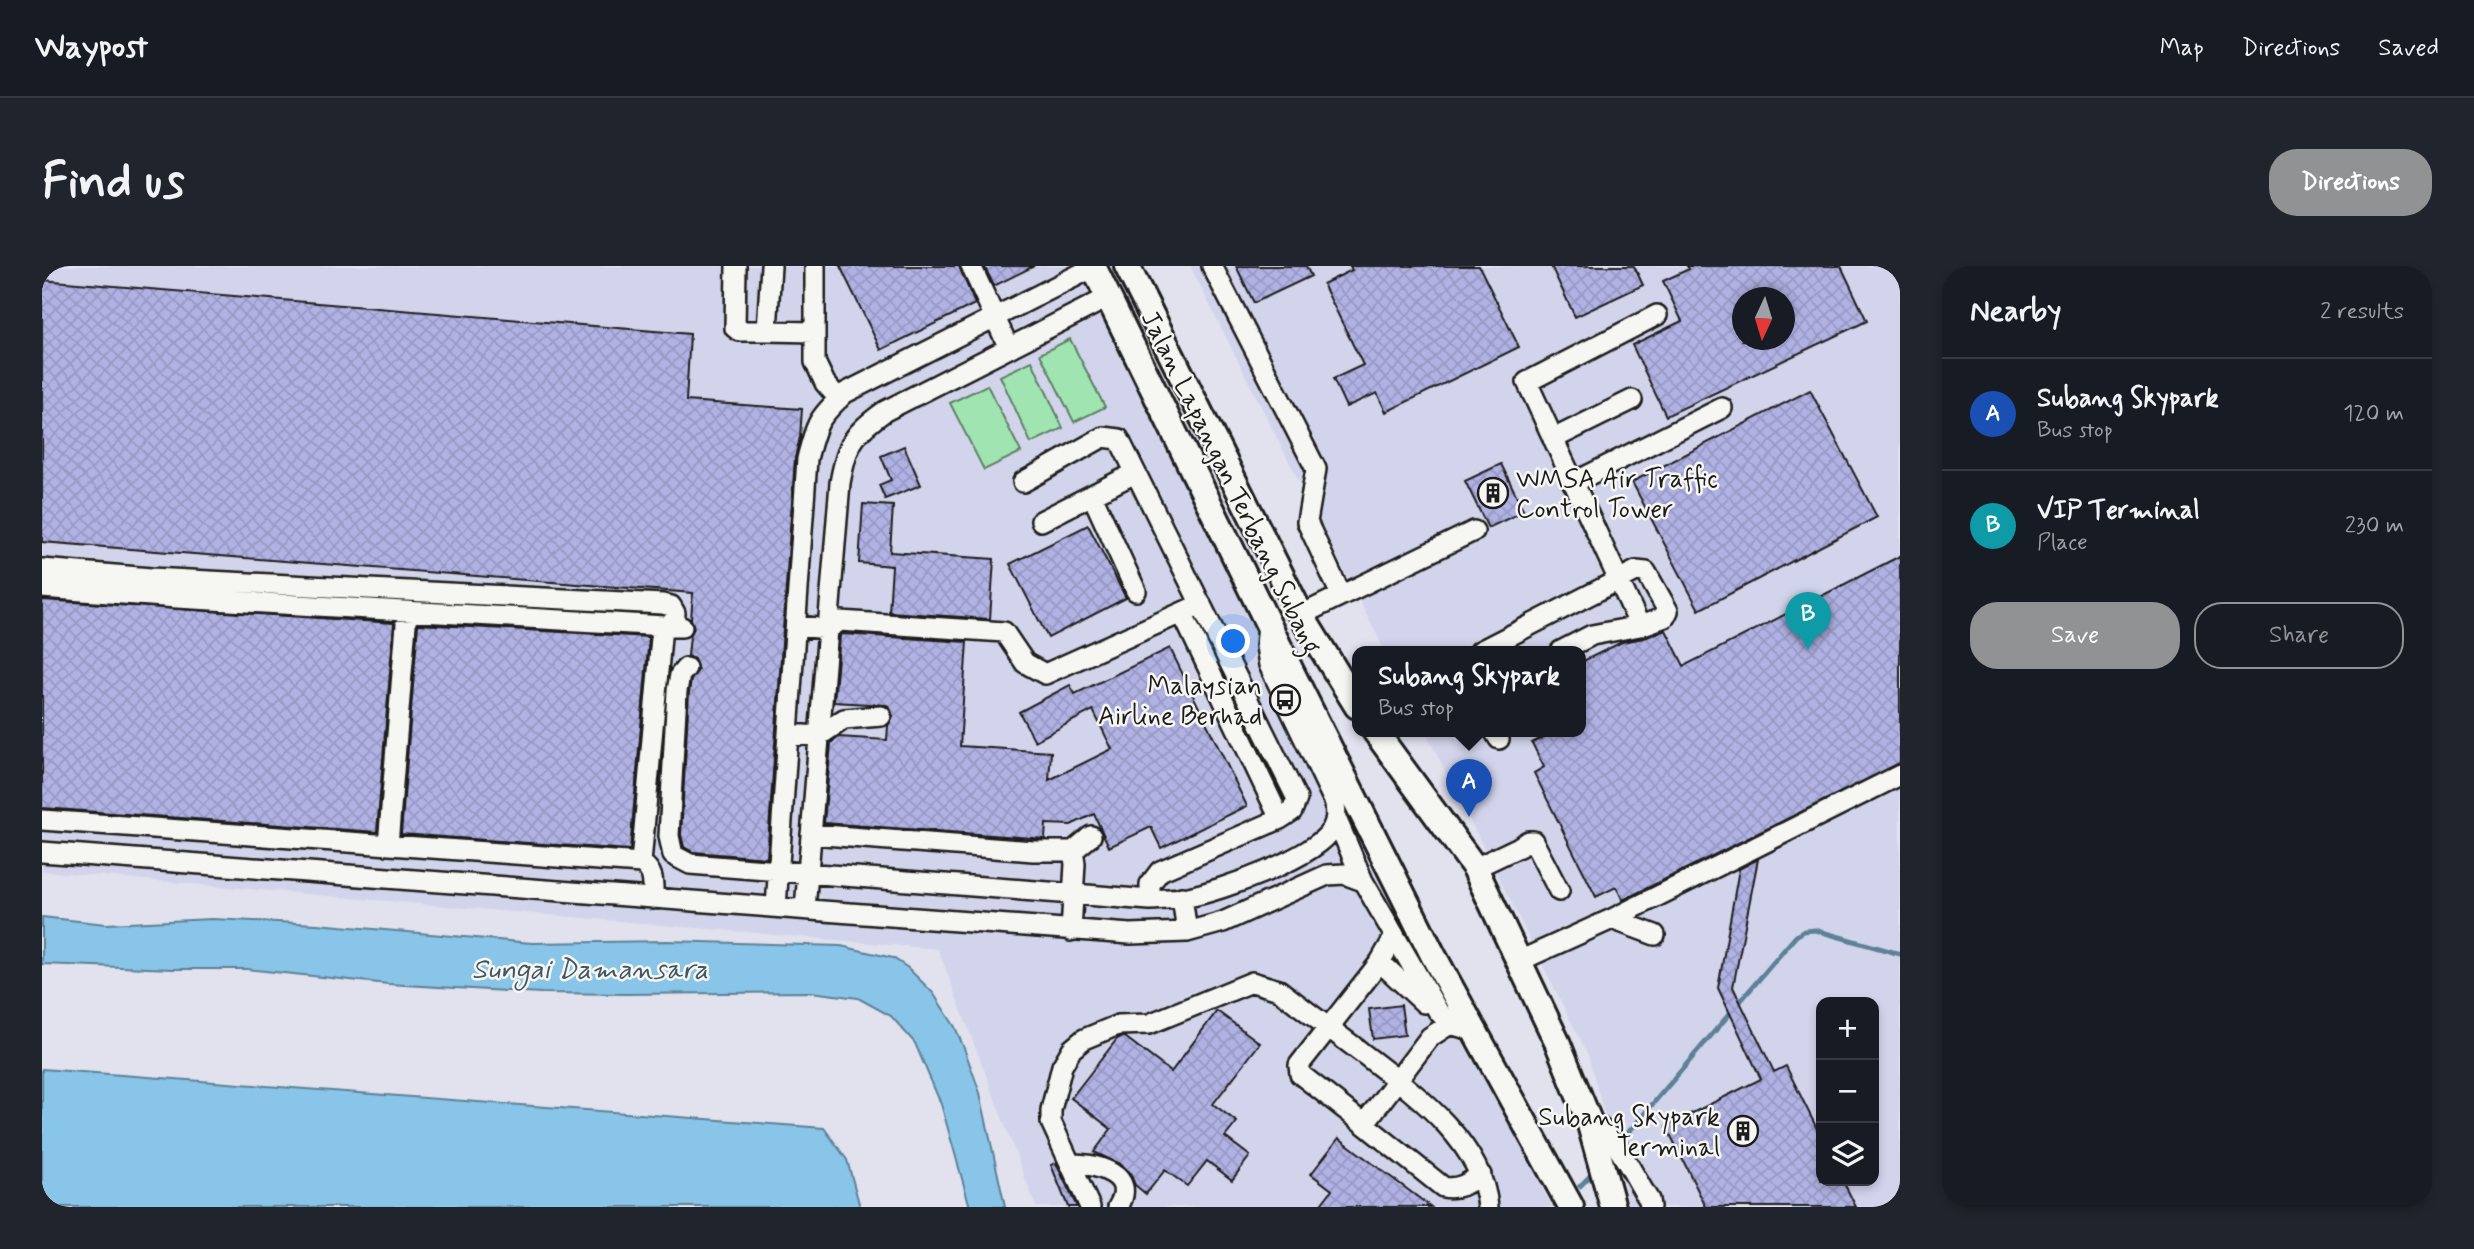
<!DOCTYPE html>
<html lang="en">
<head>
<meta charset="utf-8">
<style>
	body { margin:0; font-family:Mynerve,sans-serif; background:#20242c; color:#f1f3f6 }
	.controls { position:absolute; right:21px; bottom:21px; display:grid; overflow:hidden; border-radius:14px; box-shadow:0 4px 10px #0003 }
	.controls button { width:63px; height:63px; display:grid; place-items:center; padding:0; border:0; border-bottom:2px solid #363941; background:#171b24; color:#f1f3f6; font:35px sans-serif }
	.compass { position:absolute; left:1690px; top:21px; width:63px; height:63px; border-radius:50%; background:#171b24; box-shadow:0 4px 10px #0003; rotate:184deg }
	.you { position:absolute; left:1192px; top:376px; width:24px; height:24px; margin:-18px; border:5px solid #fff; border-radius:50%; background:#1a73e8; box-shadow:0 0 0 10px #1a73e833 }
	.badge { display:grid; place-items:center; width:46px; height:46px; border-radius:50%; background:#919294; color:#fff; font-size:23px; font-weight:700 }
	.pin { position:absolute; translate:-50% -58px; filter:drop-shadow(0 2px 4px #0008) }
	.pin::after { content:''; position:absolute; top:37px; width:24px; height:21px; background:inherit; clip-path:polygon(0 0,100% 0,50% 100%) }
	.popup { position:absolute; left:1310px; top:380px; width:234px; height:91px; box-sizing:border-box; display:grid; place-content:center; border-radius:14px; background:#171b24; filter:drop-shadow(0 2px 5px #0005); font-size:23px; white-space:nowrap; color:#9ea1a6 }
	.popup b { font-size:26px; color:#f1f3f6 }
	.popup::after { content:''; position:absolute; left:50%; top:100%; margin-left:-14px; border:14px solid transparent; border-top-color:#171b24 }
	.list { margin:0; padding:0; list-style:none }
	h2 { display:flex; justify-content:space-between; align-items:center; height:91px; margin:0; padding:0 28px; font-size:30px }
	h2 small { font-size:23px; font-weight:400; color:#9ea1a6 }
	.list li { display:grid; grid-template-columns:46px 1fr auto; gap:21px; align-items:center; box-sizing:border-box; height:112px; padding:0 28px; border-top:2px solid #363941 }
	.list b { display:block; font-size:26px; white-space:nowrap }
	.list p { margin:0; font-size:23px; white-space:nowrap; color:#9ea1a6 }
	.list em { font-size:23px; font-style:normal; color:#9ea1a6 }
	.actions { display:flex; gap:14px; padding:21px 28px }
	.actions a { flex:1; padding:16px 0; border:2px solid #919294; border-radius:28px; text-align:center; font-size:24px; color:#919294 }
	.actions .main { background:#919294; color:#fff }
	.icon { flex:none; width:38px; height:38px; fill:none; stroke:currentColor; stroke-width:2; stroke-linecap:round; stroke-linejoin:round }
	.map { position:relative; flex:none; width:1858px; height:941px; overflow:hidden; border-radius:28px }
	header { display:flex; align-items:center; gap:42px; box-sizing:border-box; height:98px; padding:0 35px; background:#171b24; border-bottom:2px solid #363941 }
	header strong { font-size:33px }
	nav { display:flex; gap:38px; margin-inline-start:auto; font-size:24px }
	.intro { display:flex; align-items:center; justify-content:space-between; box-sizing:border-box; height:168px; padding:0 42px }
	h1 { margin:0; font-size:49px }
	.button { padding:18px 32px; border-radius:28px; background:#919294; color:#fff; font-size:24px; font-weight:700 }
	main { display:flex; gap:42px; padding:0 42px }
	aside { flex:1; background:#171b24; border-radius:28px; box-shadow:0 4px 10px #0003 }
	.map>svg:first-child { display:block }
	.built { fill:#d2d4eb; fill-rule:evenodd }
	.pitch { fill:#a0e5b1; stroke:#5e8066; stroke-width:2 }
	.water { fill:#88c5e8; stroke:#5d8196; stroke-width:2 }
	.lines { fill:none; stroke-linecap:round; stroke-linejoin:round }
	.stream { stroke:#5d8196; stroke-width:5 }
	.building { fill:url(#building-cross-hatch); stroke:#1c1c1c; stroke-width:2; fill-rule:evenodd }
	.minor-casing { stroke:#1c1c1c; stroke-width:24 }
	.major-casing { stroke:#1c1c1c; stroke-width:30 }
	.minor { stroke:#f6f6f2; stroke-width:19 }
	.major { stroke:#f6f6f2; stroke-width:24 }
	.labels { text-anchor:middle; stroke-width:5; stroke-linejoin:round; paint-order:stroke }
	.poi-label { font-size:26px; fill:#1c1c1c; stroke:#f6f6f2; text-anchor:end }
	.street-label { font-size:26px; fill:#1c1c1c; stroke:#f6f6f2 }
	.water-label { font-size:28px; font-style:italic; fill:#425763; stroke:#f6f6f2 }
</style>
</head>
<body>
<header>
<strong>Waypost</strong>
<nav><a>Map</a><a>Directions</a><a>Saved</a></nav>
</header>
<div class="intro"><h1>Find us</h1><a class="button">Directions</a></div>
<main>
<div class="map">
<svg width="1858" height="941" viewBox="0 0 1858 941">
	<defs>
		<pattern id="building-cross-hatch" width="8" height="8" patternUnits="userSpaceOnUse" patternTransform="scale(1.75)"><rect width="8" height="8" fill="#b0b2e3"/><path d="M0 0l8 8M0 8l8-8" fill="none" stroke="#9798c2"/></pattern>
	</defs>
	<rect width="100%" height="100%" fill="#e1e2ee"/>
	<filter id="ink" filterUnits="userSpaceOnUse"><feTurbulence type="fractalNoise" baseFrequency=".0143" numOctaves="2"/><feDisplacementMap in="SourceGraphic" scale="14" xChannelSelector="R" yChannelSelector="G"/><feConvolveMatrix kernelMatrix="1 2 1 2 8 2 1 2 1" color-interpolation-filters="sRGB"/></filter>
	<g filter="url(#ink)">
		<path class="built" d="M0,0H1034L1510,941H994L896,683L0,605Z
			M1148,0H1858V941H1588L1546,789L1383,465H1539V385H1343ZM1700,32H1742V74H1700ZM1779,736H1832V915H1779Z"/>
		<path class="pitch" d="M1028,73L1063,141L1032,156L998,88Z
			M990,95L1021,162L989,177L958,110Z
			M945,119L979,186L942,204L908,137Z"/>
		<path class="water" d="M0,651L64,658L170,653L275,658L490,677L625,675L799,680L851,692L866,702L891,727L913,761L922,782L938,827L963,941H928L899,838L873,777L849,750L816,732L769,726L584,728L499,727L346,718L204,703H131L0,698Z
			M0,803L782,862L805,894L818,941H0Z"/>
		<g class="lines">
			<path class="stream" d="M1585,868L1754,670L1762,665L1773,664L1858,688
				M1538,920L1550,908"/>
		</g>
		<path class="building" d="M798,0H917L933,38L839,84Z
			M942,0H992L952,20Z
			M1194,0H1264L1269,10L1212,37Z
			M1308,0H1437L1477,81L1344,146L1335,127L1304,141L1291,113L1321,99L1281,18L1310,4Z
			M1509,0H1592L1601,19L1533,51Z
			M1645,0H1799L1825,55L1624,150L1590,79L1640,55L1621,15L1647,3ZM1700,32H1742V74H1700Z
			M0,14L648,68L644,135L760,143L758,171L753,192L725,592L651,586L642,581L639,569L647,426L649,414L656,404L652,393L646,390L648,370L652,362L649,353L651,327L0,276Z
			M1768,124L1835,251L1657,344L1590,216Z
			M862,180L879,219L843,233L837,219L849,214L839,190Z
			M1459,198L1482,245L1446,262L1423,215Z
			M821,238L851,240L848,286L952,293L948,353L847,346L850,300L817,297Z
			M1046,259L1084,332L1006,372L968,298Z
			M1858,290V497L1581,634L1574,621L1554,631L1492,507L1502,501L1490,477L1513,465H1539V396L1580,376L1602,372L1624,364L1642,400Z
			M0,334L352,357L335,566L0,542Z
			M376,358L607,371L588,584L359,568Z
			M801,368L925,376L918,480L1009,486L1007,514L1070,483L1051,444L993,475L977,446L1028,419L1033,428L1128,382L1205,540L1119,582L1109,561L1067,581L1052,548L1029,559L1004,558L1003,573L782,557L789,477L797,471L845,474L846,460L851,450L847,440L844,439L792,436L798,370Z
			M1716,593L1691,721L1732,806L1744,800L1779,871V915H1801L1814,941H1664L1624,860L1719,813L1676,722L1697,603Z
			M1359,739L1363,769L1331,773L1327,743Z
			M1175,745L1218,777L1171,838L1195,856L1183,871L1208,890L1190,914L1165,895L1145,920L1123,904L1104,928L1093,919L1088,907L1078,898L1052,886L1069,863L1029,832L1075,773L1079,771H1083L1129,806Z
			M1297,872L1318,888L1389,941H1277L1290,924L1269,908Z
			M1014,897L1035,941H1026L1009,899Z"/>
		<g class="lines">
			<g class="minor-casing">
				<path id="minor" d="M694,0L693,62L697,65H725L729,0
					M773,0V96L783,117L797,133
					M929,0L967,82
					M1170,0L1274,203L1265,256L1299,329
					M725,65L772,66
					M1511,173L1590,134
					M981,216L1061,171L1077,173L1255,533L1250,545L1238,553L1118,605L1108,618V634
					M1531,217L1680,142
					M1050,229L1094,325
					M999,255L1093,207
					M0,303L109,312L621,338L629,340L633,347L632,361
					M0,322L135,332L640,361
					M1140,347L1238,553
					M1259,349L1432,265
					M755,360L786,363L798,355L962,366L983,397L1003,408L1159,338
					M1598,360L1485,116L1615,49
					M1438,385L1594,305L1604,306L1626,345L1623,351L1598,360L1550,369L1519,385
					M644,402L638,409L635,425L627,570L631,589L648,598L1108,634C1120,633 1134,633 1146,631C1178,625 1275,591 1290,563C1295,554 1294,547 1293,537L1227,399L1224,380L1226,358
					M1452,465L1457,473
					M746,468L777,470L802,453L839,450
					M1294,552L1321,615
					M0,554L599,597C613,606 611,617 611,633
					M769,568L991,585H1031L1049,570
					M346,579L365,346
					M0,586L1088,668L1145,666L1181,656L1285,609L1302,608L1321,615L1396,745L1408,758L1432,765
					M599,597L620,360
					M1433,602L1477,581L1486,575H1491L1517,625
					M1140,631L1145,666
					M734,641L765,193C774,157 776,152 803,127L1052,1
					M763,643L798,217C805,177 811,168 843,145L1067,31
					M1570,653L1613,669
					M1029,665L1033,598L1031,585
					M1353,670L1338,696L1257,799L1258,808L1322,858L1388,771L1408,758
					M1477,695L1570,653L1858,509
					M1338,696L1382,737
					M1547,855C1573,865 1591,910 1607,934L1608,941
					M1322,858L1401,921C1417,924 1426,917 1439,909
					M1030,898C1056,898 1096,909 1076,941
					M1048,941L1009,856V844L1020,800L1030,783L1042,773L1076,759L1107,758L1210,716L1237,724C1264,745 1291,765 1319,786C1368,824 1440,874 1446,941"/>
			</g>
			<g class="major-casing">
				<path id="major" d="M1051,0L1250,407L1391,689L1529,941
					M1085,0L1259,349L1315,440
					M1333,465L1433,602L1516,778L1547,855L1571,941"/>
			</g>
			<use href="#minor" class="minor"/>
			<use href="#major" class="major"/>
		</g>
	</g>
	<defs>
		<g id="building-ring" transform="scale(1.575)"><circle r="9.5" fill="#f6f6f2" stroke="#1c1c1c" stroke-width="1.5"/><path d="M-4-6H4V6H1V3H-1V6H-4ZM-2.5-4.3h1.7v1.8h-1.7ZM.8-4.3h1.7v1.8H.8ZM-2.5-1h1.7V.8h-1.7ZM.8-1h1.7V.8H.8Z" fill="#1c1c1c"/></g>
		<g id="bus-ring" transform="scale(1.575)"><circle r="9.5" fill="#f6f6f2" stroke="#1c1c1c" stroke-width="1.5"/><path d="M-5-6H5V4H4V6H2V4H-2V6H-4V4H-5ZM-3.5-4V0h7V-4ZM-3.5 1.2v1.5H-2V1.2ZM2 1.2v1.5H3.5V1.2Z" fill="#1c1c1c"/></g>
	</defs>
	<g fill-rule="evenodd">
		<use href="#building-ring" x="1451" y="227"/>
		<use href="#bus-ring" x="1243" y="434"/>
		<use href="#building-ring" x="1701" y="865"/>
	</g>
	<g class="labels">
		<g class="poi-label">
			<text x="1474" y="221" text-anchor="start">WMSA Air Traffic<tspan x="1474" dy="30">Control Tower</tspan></text>
			<text x="1220" y="428">Malaysian<tspan x="1220" dy="30">Airline Berhad</tspan></text>
			<text x="1678" y="859">Subang Skypark<tspan x="1678" dy="30">Terminal</tspan></text>
		</g>
		<g class="street-label">
			<text transform="translate(1190 216) rotate(64)" y="9">Jalan Lapangan Terbang Subang</text>
		</g>
		<g class="water-label">
			<text x="548" y="712">Sungai Damansara</text>
		</g>
	</g>
</svg>
<div class="controls">
<button>+</button>
<button>−</button>
<button><svg class="icon" aria-label="layers" viewBox="0 0 24 24"><path d="M12 4l9 5-9 5-9-5zM3 14l9 5 9-5"/></svg></button>
</div>
<svg class="compass" viewBox="-18 -18 36 36"><path d="M0-13l5 13h-10z" fill="#e53935"/><path d="M0 13l5-13h-10z" fill="#9ea1a6"/></svg>
<div class="you"></div>
<div class="pin badge" style="left:1427px;top:551px;background:#1a4fb4">A</div>
<div class="popup"><b>Subang Skypark</b>Bus stop</div>
<div class="pin badge" style="left:1766px;top:384px;background:#0f9aa8">B</div>
</div>
<aside>
<h2>Nearby<small>2 results</small></h2>
<ul class="list">
<li><span class="badge" style="background:#1a4fb4">A</span><div><b>Subang Skypark</b><p>Bus stop</p></div><em>120 m</em></li>
<li><span class="badge" style="background:#0f9aa8">B</span><div><b>VIP Terminal</b><p>Place</p></div><em>230 m</em></li>
</ul>
<div class="actions"><a class="main">Save</a><a>Share</a></div>
</aside>
</main>
</body>
</html>
